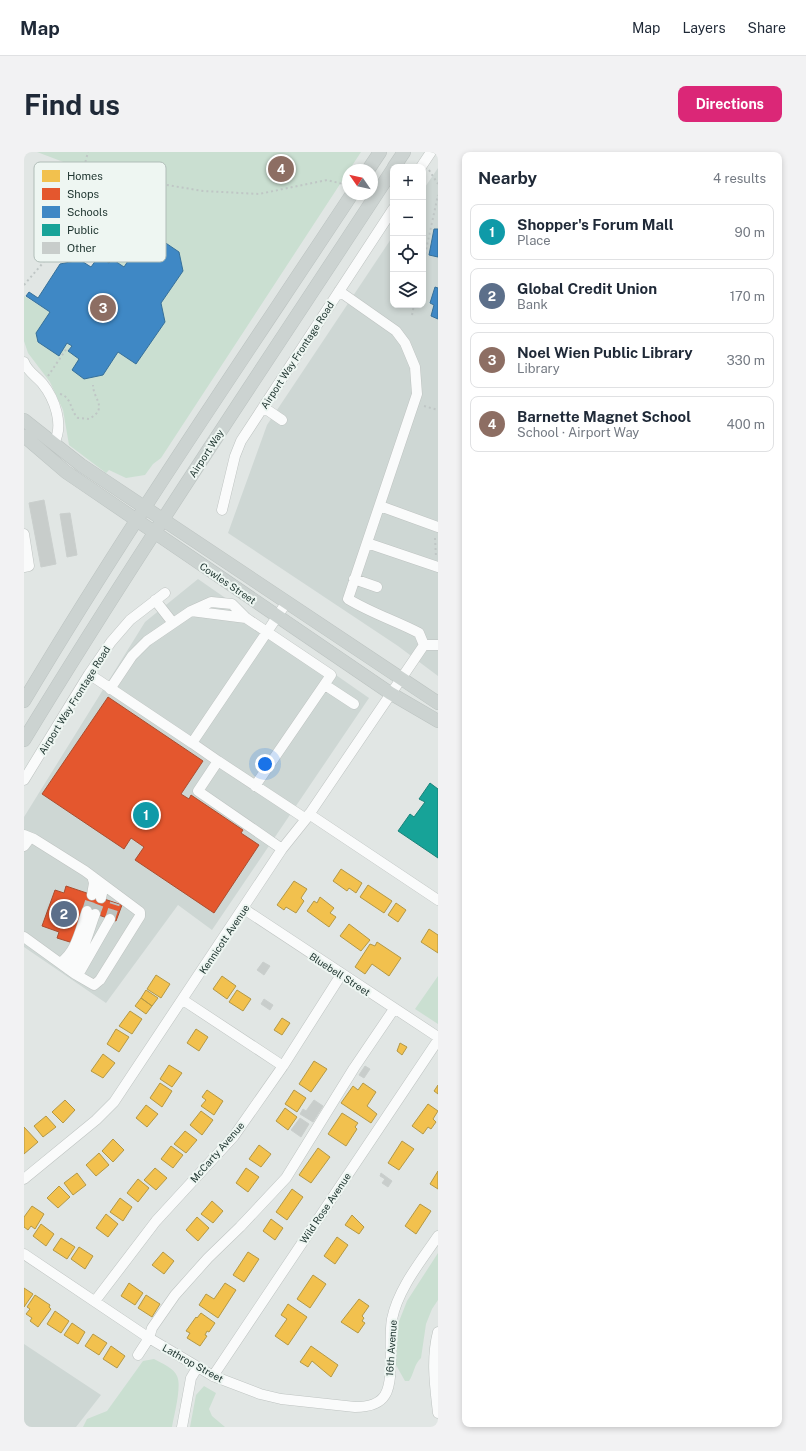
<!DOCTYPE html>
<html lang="en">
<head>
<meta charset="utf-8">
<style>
	body { margin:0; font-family:"Public Sans",sans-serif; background:#f2f2f3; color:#1f2937 }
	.controls { position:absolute; right:12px; top:12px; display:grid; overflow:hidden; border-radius:8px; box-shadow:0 2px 6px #0003 }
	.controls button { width:36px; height:36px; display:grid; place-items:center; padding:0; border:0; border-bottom:1px solid #e0e1e3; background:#fff; color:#1f2937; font:20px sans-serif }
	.compass { position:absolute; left:318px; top:12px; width:36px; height:36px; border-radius:50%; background:#fff; box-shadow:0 2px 6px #0003; rotate:304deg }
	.you { position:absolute; left:241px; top:612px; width:14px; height:14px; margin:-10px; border:3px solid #fff; border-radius:50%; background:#1a73e8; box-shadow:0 0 0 6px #1a73e833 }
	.badge { display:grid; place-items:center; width:26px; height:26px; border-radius:50%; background:#db2777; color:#fff; font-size:13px; font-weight:700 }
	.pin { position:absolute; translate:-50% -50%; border:2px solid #fff; box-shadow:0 1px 4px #0006 }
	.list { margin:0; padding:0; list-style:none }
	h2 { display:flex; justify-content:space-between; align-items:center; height:52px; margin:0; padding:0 16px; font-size:17px }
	h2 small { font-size:13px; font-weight:400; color:#747a83 }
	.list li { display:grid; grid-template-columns:26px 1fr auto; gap:12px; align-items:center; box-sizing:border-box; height:56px; margin:0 8px 8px; padding:0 8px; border:1px solid #e0e1e3; border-radius:8px }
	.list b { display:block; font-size:15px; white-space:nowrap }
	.list p { margin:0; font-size:13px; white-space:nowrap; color:#747a83 }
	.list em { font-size:13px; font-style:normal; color:#747a83 }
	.icon { flex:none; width:22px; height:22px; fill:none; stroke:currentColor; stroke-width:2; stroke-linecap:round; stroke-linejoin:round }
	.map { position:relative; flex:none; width:414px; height:1275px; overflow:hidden; border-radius:8px }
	header { display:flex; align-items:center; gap:24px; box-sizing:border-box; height:56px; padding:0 20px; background:#fff; border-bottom:1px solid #e0e1e3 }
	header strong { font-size:19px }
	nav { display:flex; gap:22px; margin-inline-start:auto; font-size:14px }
	.intro { display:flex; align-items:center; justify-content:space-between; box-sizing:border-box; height:96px; padding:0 24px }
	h1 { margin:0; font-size:28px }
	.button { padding:10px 18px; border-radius:8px; background:#db2777; color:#fff; font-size:14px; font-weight:700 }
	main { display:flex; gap:24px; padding:0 24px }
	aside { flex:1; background:#fff; border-radius:8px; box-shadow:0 2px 6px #0003 }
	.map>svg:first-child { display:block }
	.built { fill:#ced7d4 }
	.green { fill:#cadfd1 }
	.homes { fill:#f2c14e; stroke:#b39846 }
	.shops { fill:#e4572e; stroke:#aa4d2f }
	.schools { fill:#3f88c5; stroke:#367099 }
	.public { fill:#17a398; stroke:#1a8379 }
	.building { fill:#c8cdcb; stroke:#cacfcd }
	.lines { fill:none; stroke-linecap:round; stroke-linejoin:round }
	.minor-tunnel { stroke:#bbc3c0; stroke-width:10; stroke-dasharray:10 5; stroke-linecap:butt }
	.minor-casing { stroke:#bec3c1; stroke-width:11 }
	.major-casing { stroke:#bcc3c1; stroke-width:14 }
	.path { stroke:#bfc6c5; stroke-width:2; stroke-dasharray:2 3; stroke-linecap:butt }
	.minor { stroke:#fafbfb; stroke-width:10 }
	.major { stroke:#ccd3d1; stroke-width:13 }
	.labels { text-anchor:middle; stroke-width:4; stroke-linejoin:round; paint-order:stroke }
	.street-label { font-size:10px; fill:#213732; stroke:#eef6f2 }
	.key { fill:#eef6f2; stroke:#b0bdb8; stroke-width:1 }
	.key-label { font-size:11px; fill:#213732 }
</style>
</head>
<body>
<header>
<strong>Map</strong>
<nav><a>Map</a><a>Layers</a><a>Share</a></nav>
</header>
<div class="intro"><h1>Find us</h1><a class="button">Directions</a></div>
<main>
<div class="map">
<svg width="414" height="1275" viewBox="0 0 414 1275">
	<rect width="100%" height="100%" fill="#e1e6e4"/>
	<path class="built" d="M414,16V524L374,494L204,381L243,273L369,84V153H399V38Z
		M174,427L345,546L188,778L154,753L82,851L0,795V665L121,470Z
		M0,1192L77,1243L52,1275H0Z"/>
	<path class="green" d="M13,0H337L137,306L129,312L121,323L102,326L85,318L82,321L45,293L39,258L26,230L4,201L0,189V144L26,160L14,190L35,204L43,191L48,194L44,199L55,207L48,218L60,227L79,223L94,200L112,212L141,170L137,151L159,119L155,100L124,79L100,115L88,107L124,53L85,26L65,21L61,30L47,22L50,14Z
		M414,824V872L391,857Z
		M414,1101V1148L408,1157L402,1172L397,1206C390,1212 390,1222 385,1229H381L372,1213L374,1172L383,1149Z
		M130,1207C137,1211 150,1216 153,1224C158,1234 150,1263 148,1275H59L63,1267L83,1259L119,1209Z
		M180,1234L192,1241L185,1257L188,1264L201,1275H166L172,1243Z"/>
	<path class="homes" d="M317,717L338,731L332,741L325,736L323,739L309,729Z
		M270,729L283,737L277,746L280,749L272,761L262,755L260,758L253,753Z
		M344,733L368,749L360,761L336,745Z
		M296,745L310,756L306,761L312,765L305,775L283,759L290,749L293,751Z
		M372,751L382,758L374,770L364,763Z
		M325,772L346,788L337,799L316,784Z
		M405,777L414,783V801L397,790Z
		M353,790L377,806L365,824L348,812L341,822L331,815L346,792L351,794Z
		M132,823L146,832L137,846L123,837Z
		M198,824L212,834L203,847L189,837Z
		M122,838L134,846L128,854L117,846Z
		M213,838L227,847L219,859L205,850Z
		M117,846L128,854L122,862L111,854Z
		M106,859L118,867L108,882L95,874Z
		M258,866L266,871L258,883L250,878Z
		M92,877L105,885L95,900L83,892Z
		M172,877L184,885L175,899L163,891Z
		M376,891L383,895L378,903L373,899Z
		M79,902L91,911L79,926L67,919Z
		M290,909L303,917L287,940L275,932Z
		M145,913L158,921L148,935L136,927Z
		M136,931L148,939L138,955L126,946Z
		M339,931L352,940L343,954L353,962L347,971L317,951L329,934L334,938Z
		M414,933V942L410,939Z
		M183,938L199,949L190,963L177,954L182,948L178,945Z
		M270,938L282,946L273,960L261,952Z
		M41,948L51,958L39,971L28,960Z
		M404,952L414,959L409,967L412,970L407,977L404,975L399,982L388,974Z
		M122,953L134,962L123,975L112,966Z
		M261,956L273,965L264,978L252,969Z
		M177,959L189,968L178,983L166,973Z
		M318,961L334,971L331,975L333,977L322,994L304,982Z
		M22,964L32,975L19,985L10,974Z
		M0,975L14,990L0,1002Z
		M161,979L173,988L162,1001L150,992Z
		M89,987L100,998L89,1010L78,999Z
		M378,989L390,997L375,1018L364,1011Z
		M235,993L247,1002L237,1015L225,1007Z
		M147,994L159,1003L149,1016L137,1007Z
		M294,996L306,1005L287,1031L275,1023Z
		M75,1001L85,1013L72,1024L62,1013Z
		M131,1016L143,1026L132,1038L120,1028Z
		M222,1016L235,1025L224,1040L212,1031Z
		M414,1019V1037L406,1032Z
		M53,1021L62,1033L49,1043L40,1031Z
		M114,1027L125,1036L114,1050L103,1041Z
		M35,1034L46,1045L34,1056L23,1046Z
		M268,1037L279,1045L263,1068L252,1060Z
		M96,1046L108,1055L99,1069L86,1060Z
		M188,1049L199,1059L189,1071L177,1062Z
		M396,1052L407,1059L392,1082L381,1074Z
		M8,1054L20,1062L11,1077L7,1074L4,1078L0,1075V1065Z
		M82,1062L94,1072L84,1085L72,1076Z
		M328,1063L340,1075L335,1082L321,1073Z
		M173,1065L185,1076L174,1089L162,1078Z
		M247,1067L259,1076L251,1088L239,1079Z
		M17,1072L30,1082L22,1094L9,1084Z
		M313,1085L324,1093L311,1112L300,1104Z
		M37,1086L51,1095L43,1107L29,1098Z
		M55,1095L69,1104L61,1117L47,1107Z
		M139,1100L150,1109L140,1122L128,1113Z
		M224,1100L235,1107L220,1130L209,1123Z
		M289,1123L302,1132L286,1156L273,1147Z
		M105,1131L119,1141L111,1153L97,1144Z
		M201,1131L212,1138L194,1166L175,1153L182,1142L190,1147Z
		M0,1136L9,1142L0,1155Z
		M11,1143L26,1153L25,1155L27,1157L14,1175L6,1169L8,1166L2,1162L6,1157L3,1155Z
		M122,1143L136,1152L128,1165L114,1156Z
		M335,1147L345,1154L338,1164L340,1166L338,1169L341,1171L334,1181L317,1170Z
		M264,1152L283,1165L264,1193L251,1184L263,1167L257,1163Z
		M31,1159L45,1169L37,1181L23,1172Z
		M177,1161L191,1171L185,1180L183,1179L181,1183L183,1184L176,1194L163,1186L166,1181L162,1179L172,1165L173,1166Z
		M48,1171L61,1180L54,1192L40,1183Z
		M69,1182L83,1191L75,1203L61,1194Z
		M87,1194L101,1204L93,1216L79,1207Z
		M287,1194L314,1213L307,1225L288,1209L284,1215L276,1210Z"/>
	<path class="shops" d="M84,545L179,609L157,642L165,647L167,643L219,678L217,681L235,693L190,761L111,708L120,695L107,686L100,697L18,642Z
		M42,734L98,753L92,769L60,758L49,791L33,786L35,780L18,774L31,738L40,741Z"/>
	<path class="schools" d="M410,77H414V105L405,103Z
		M124,79L155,100L159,119L137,151L141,170L112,212L94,200L79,223L60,227L48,218L55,207L44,199L48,194L43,191L35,204L14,190L12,181L26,160L2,144L5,140L14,146L36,112L56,108L67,115L75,104L85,111L88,107L100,115Z
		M411,135L414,136V167L407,164L410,153L406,151Z"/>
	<path class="public" d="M406,631L414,637V706L374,679L386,662L390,665L401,650L395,647Z"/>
	<path class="building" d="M20,348L32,412L17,415L5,351Z
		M46,361L53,403L43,405L36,362Z
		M239,810L246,814L240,823L233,818Z
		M240,847L249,853L246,858L237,852Z
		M341,914L346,917L340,926L335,923Z
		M290,948L299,954L289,970L276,962L279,957L282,959Z
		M276,966L285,972L277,985L267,978Z
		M357,1021L368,1029L364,1035L358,1031L361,1027L356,1024Z"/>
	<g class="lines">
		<path class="minor-tunnel" d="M63,759L68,743
			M71,762L77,746
			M86,767L91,751"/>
		<g class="minor-casing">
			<path id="minor" d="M397,15L407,0
				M315,139L372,179L381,191L391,215L393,242L324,447C347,461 372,469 395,481L400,493
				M0,210C3,219 12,224 18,231C31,247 40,273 30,291
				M239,255L258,268
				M356,354L414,375
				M198,358L211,304L217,289L369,57
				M0,382L5,414L0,415
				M343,391L414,415
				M330,427L353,435
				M131,448L149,471
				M167,459L222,466
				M400,493H414
				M65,522L168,591
				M301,533L330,552
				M86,537L108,504L123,489L167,459L187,450L208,452L222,466L243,480L262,451
				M194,609L168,591L243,480L307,523L231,634
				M0,628L65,522L87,490L106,468L141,441
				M285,662L414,748
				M0,683L10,687L61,719L116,760V764L76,828L70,833L51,822L0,785
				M0,694L6,686
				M258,697L174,639L194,609L282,667
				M68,743L70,731L68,724
				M77,746L80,733
				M220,757L414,885
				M36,811C53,799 56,778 63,759
				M44,817C60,804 64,780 71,762
				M54,823L86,767
				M159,848L259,914
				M0,1027L72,968L90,950L258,697L282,667L400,493
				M0,1102L125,1186L189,1224L236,1242L257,1247L331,1255C343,1255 355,1253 361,1243C371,1227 364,1187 368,1167C374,1137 397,1109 414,1084
				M71,1149L132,1069L210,984L259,914L317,823
				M414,1180C407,1207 411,1234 414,1261
				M114,1203L125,1186L128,1176L151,1143L184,1106L216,1075L262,1026L330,916L370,857
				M189,1224L414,888
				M158,1275L167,1226L173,1216"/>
		</g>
		<g class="major-casing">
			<path id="major" d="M370,15L380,0
				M344,18L356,0
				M0,268L57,313L414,551
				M0,284L42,320L67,337L366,541L414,569
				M0,549C103,376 217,210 328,42
				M0,588C118,394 245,207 369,17"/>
		</g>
		<path class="path" d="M405,18L414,32
			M59,19L179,39L235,42L303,28L319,32
			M55,34L64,0
			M399,89L404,90
			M399,112L414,43
			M0,133L18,112L57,54
			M388,163L390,153
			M24,224L43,196
			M36,242C48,245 46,259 54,266L65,267C85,256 69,247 69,233
			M400,254L414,258
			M411,386L412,405"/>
		<use href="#minor" class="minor"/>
		<use href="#major" class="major"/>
	</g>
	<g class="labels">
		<g class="street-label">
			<text transform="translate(273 203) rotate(-57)" y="4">Airport Way Frontage Road</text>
			<text transform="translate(182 301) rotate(-57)" y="4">Airport Way</text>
			<text transform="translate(204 431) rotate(34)" y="4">Cowles Street</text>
			<text transform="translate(50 548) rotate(-58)" y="4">Airport Way Frontage Road</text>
			<text transform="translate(200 787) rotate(-56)" y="4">Kennicott Avenue</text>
			<text transform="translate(316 822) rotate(33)" y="4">Bluebell Street</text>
			<text transform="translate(193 1000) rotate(-49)" y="4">McCarty Avenue</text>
			<text transform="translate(301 1056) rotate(-56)" y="4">Wild Rose Avenue</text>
			<text transform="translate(367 1196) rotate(-86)" y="4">16th Avenue</text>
			<text transform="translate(169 1211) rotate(29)" y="4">Lathrop Street</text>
		</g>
	</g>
	<rect x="10" y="10" width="132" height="100" rx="6" class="key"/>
	<rect x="18" y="18" width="18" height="12" fill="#f2c14e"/>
	<rect x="18" y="36" width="18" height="12" fill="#e4572e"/>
	<rect x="18" y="54" width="18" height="12" fill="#3f88c5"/>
	<rect x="18" y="72" width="18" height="12" fill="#17a398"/>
	<rect x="18" y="90" width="18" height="12" fill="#c8cdcb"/>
	<g class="key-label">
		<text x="43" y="28">Homes</text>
		<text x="43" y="46">Shops</text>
		<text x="43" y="64">Schools</text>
		<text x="43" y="82">Public</text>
		<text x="43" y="100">Other</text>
	</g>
</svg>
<div class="controls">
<button>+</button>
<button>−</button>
<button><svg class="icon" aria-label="locate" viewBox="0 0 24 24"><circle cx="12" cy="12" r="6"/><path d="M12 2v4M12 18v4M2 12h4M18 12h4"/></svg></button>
<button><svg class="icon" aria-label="layers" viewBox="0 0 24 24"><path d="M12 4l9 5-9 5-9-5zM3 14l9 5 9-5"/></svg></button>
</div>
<svg class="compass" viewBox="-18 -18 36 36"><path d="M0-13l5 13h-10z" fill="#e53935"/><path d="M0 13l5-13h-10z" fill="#747a83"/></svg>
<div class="you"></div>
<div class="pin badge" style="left:122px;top:663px;background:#0f9aa8">1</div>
<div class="pin badge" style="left:40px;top:762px;background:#5c6f8a">2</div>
<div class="pin badge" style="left:79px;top:156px;background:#8d6e63">3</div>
<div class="pin badge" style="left:257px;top:17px;background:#8d6e63">4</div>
</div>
<aside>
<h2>Nearby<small>4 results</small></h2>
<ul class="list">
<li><span class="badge" style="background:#0f9aa8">1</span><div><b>Shopper's Forum Mall</b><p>Place</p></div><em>90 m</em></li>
<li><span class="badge" style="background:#5c6f8a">2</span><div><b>Global Credit Union</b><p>Bank</p></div><em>170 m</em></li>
<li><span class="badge" style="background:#8d6e63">3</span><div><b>Noel Wien Public Library</b><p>Library</p></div><em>330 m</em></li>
<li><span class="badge" style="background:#8d6e63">4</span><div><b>Barnette Magnet School</b><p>School · Airport Way</p></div><em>400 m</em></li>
</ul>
</aside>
</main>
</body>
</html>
